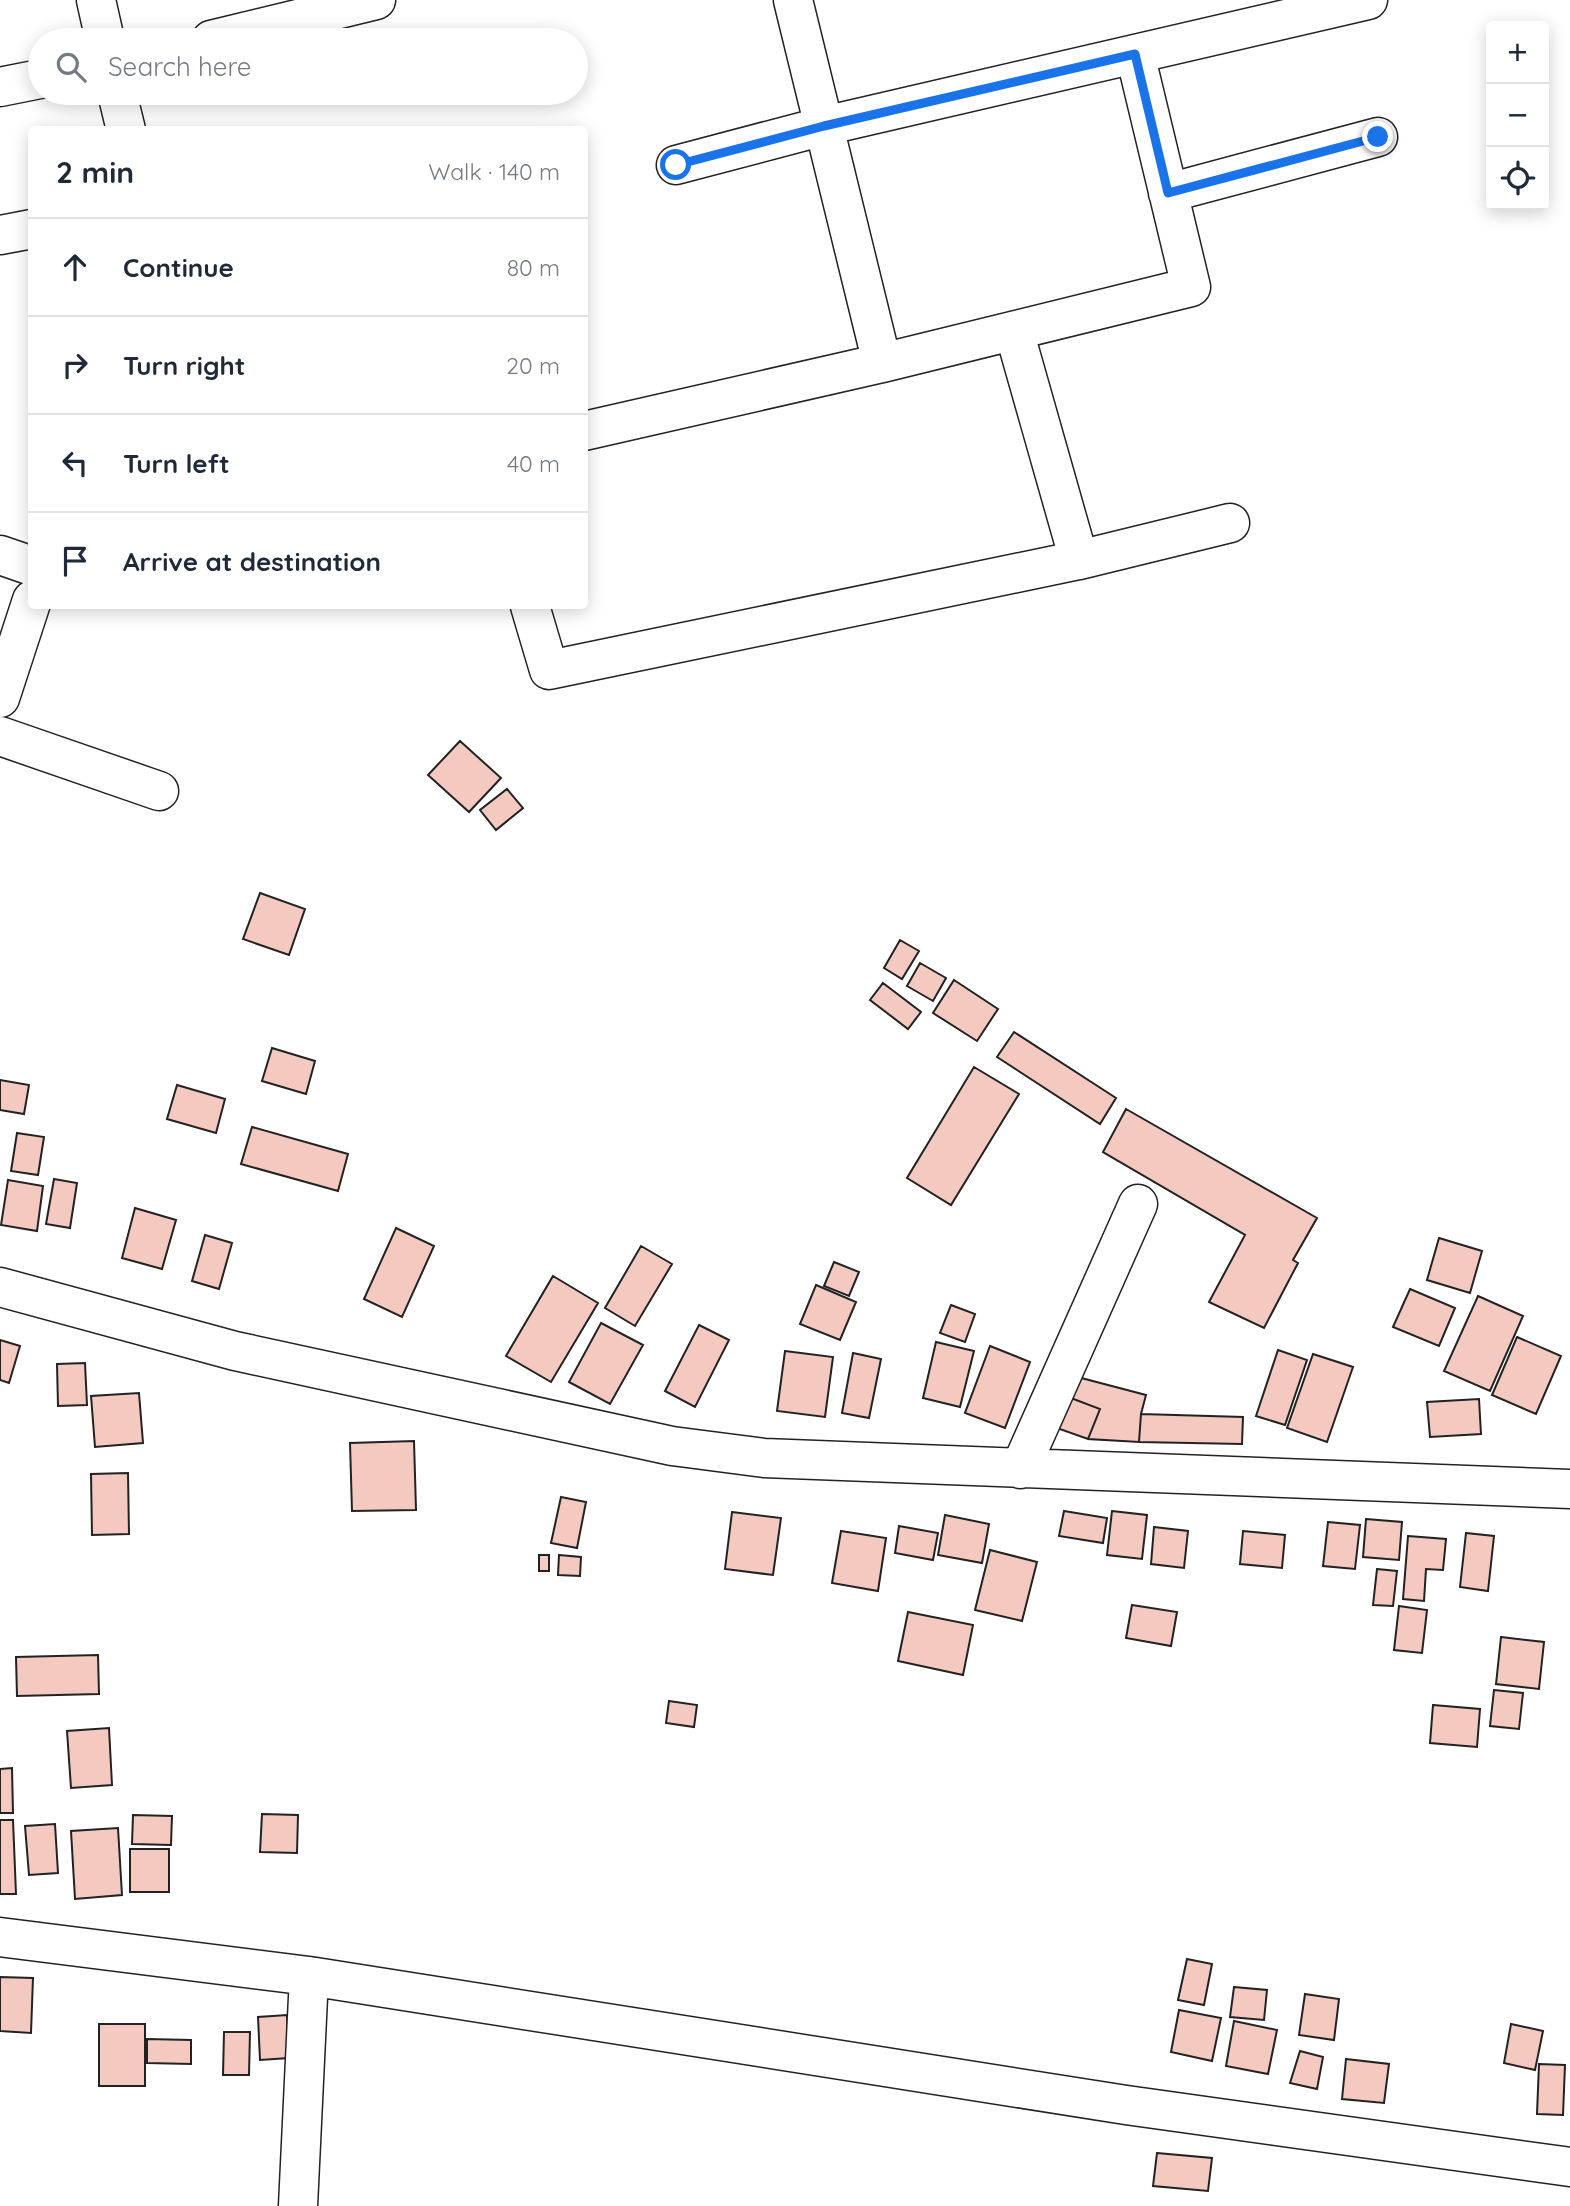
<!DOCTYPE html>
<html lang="en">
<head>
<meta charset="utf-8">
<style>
	body { margin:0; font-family:Quicksand,sans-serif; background:#f2f2f3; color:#1f2937 }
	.controls { position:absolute; right:21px; top:21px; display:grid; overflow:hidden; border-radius:7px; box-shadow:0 4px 18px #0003 }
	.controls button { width:63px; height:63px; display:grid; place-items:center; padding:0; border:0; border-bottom:2px solid #e0e1e3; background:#fff; color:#1f2937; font:35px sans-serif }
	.stop { position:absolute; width:21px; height:21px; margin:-16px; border:5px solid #1a73e8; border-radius:50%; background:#fff }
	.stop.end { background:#1a73e8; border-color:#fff; box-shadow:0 2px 7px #0008 }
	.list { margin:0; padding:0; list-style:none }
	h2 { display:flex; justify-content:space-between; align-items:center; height:91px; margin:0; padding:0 28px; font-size:30px }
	h2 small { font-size:23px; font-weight:400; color:#747a83 }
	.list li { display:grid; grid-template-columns:46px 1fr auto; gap:21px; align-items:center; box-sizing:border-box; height:98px; padding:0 28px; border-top:2px solid #e0e1e3 }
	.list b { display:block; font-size:26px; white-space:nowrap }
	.list em { font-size:23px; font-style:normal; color:#747a83 }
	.icon { flex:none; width:38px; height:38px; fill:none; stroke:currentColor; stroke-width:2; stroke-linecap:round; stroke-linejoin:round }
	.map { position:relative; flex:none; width:1570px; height:2206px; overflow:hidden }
	.search { position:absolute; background:#fff; box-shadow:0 4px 18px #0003; left:28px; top:28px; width:560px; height:77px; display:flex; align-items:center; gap:18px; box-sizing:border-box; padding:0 24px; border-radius:38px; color:#747a83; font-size:26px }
	.panel { position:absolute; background:#fff; box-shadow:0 4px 18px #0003; left:28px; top:126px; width:560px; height:483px; border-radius:7px }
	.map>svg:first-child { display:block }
	.building { fill:#f3c9c0; stroke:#222; stroke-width:2 }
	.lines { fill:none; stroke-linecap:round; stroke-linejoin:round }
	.minor-casing { stroke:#222; stroke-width:41 }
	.minor { stroke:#fff; stroke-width:38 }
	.route { stroke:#1a73e8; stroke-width:9 }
</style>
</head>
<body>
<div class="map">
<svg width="1570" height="2206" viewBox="0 0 1570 2206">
	<rect width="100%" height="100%" fill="#fff"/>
	<path class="building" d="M460,741L501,778L469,812L428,775Z
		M507,789L523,808L496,830L480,810Z
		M260,893L305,909L289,955L243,939Z
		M900,940L919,951L902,979L884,968Z
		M920,963L946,978L933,1001L907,986Z
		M954,980L998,1009L977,1041L933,1013Z
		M883,983L921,1012L908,1029L870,1000Z
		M1014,1032L1116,1098L1100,1124L997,1057Z
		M272,1048L315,1061L306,1094L262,1081Z
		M974,1067L1019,1094L951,1205L907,1178Z
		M0,1080L29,1085L24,1114L0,1110Z
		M177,1085L225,1099L216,1133L167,1119Z
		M1126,1109L1317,1218L1293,1260L1298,1263L1264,1328L1209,1302L1245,1235L1103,1152Z
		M252,1127L348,1154L338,1191L241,1164Z
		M17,1133L44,1137L38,1175L11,1171Z
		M54,1179L77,1183L70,1228L46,1224Z
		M8,1180L43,1186L37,1231L1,1225Z
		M135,1208L176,1220L162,1269L122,1258Z
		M396,1228L434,1246L402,1317L364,1299Z
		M205,1235L232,1243L219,1289L192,1281Z
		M1439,1238L1482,1251L1470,1293L1427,1280Z
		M641,1246L672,1264L635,1326L605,1308Z
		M834,1262L859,1272L849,1296L824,1286Z
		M553,1276L598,1303L551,1382L506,1356Z
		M816,1285L856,1302L840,1340L800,1324Z
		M1410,1289L1455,1308L1439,1346L1393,1327Z
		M1478,1296L1523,1316L1490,1391L1444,1371Z
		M951,1305L975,1314L965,1342L940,1333Z
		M601,1323L643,1345L610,1404L569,1382Z
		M699,1325L729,1340L695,1407L665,1391Z
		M1517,1337L1561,1356L1536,1414L1492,1395Z
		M0,1340L20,1346L9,1383L0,1380Z
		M936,1342L974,1351L960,1407L923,1398Z
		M990,1346L1030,1362L1005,1428L965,1413Z
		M1278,1350L1307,1360L1285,1425L1256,1416Z
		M785,1351L833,1357L825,1417L777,1411Z
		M853,1353L881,1359L869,1418L842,1413Z
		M1313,1354L1353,1367L1327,1442L1287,1428Z
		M85,1363L87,1405L58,1406L57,1364Z
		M1070,1375L1146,1395L1141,1414L1139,1442L1088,1439L1100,1409L1063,1395Z
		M139,1393L143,1443L95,1447L91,1396Z
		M1063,1395L1100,1409L1088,1439L1051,1426Z
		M1479,1399L1481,1434L1430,1437L1427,1402Z
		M1141,1414L1243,1417L1242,1444L1139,1442Z
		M414,1441L416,1510L352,1511L350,1443Z
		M128,1473L129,1534L92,1535L91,1474Z
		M561,1497L586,1502L577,1548L551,1543Z
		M1064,1511L1107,1518L1103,1543L1059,1536Z
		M1112,1511L1147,1515L1142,1559L1107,1555Z
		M732,1512L781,1518L773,1575L725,1569Z
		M945,1515L989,1524L982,1563L938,1555Z
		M1366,1519L1402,1522L1399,1560L1363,1557Z
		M1328,1522L1360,1525L1355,1569L1323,1566Z
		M899,1526L938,1533L933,1560L895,1553Z
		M1154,1527L1188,1531L1184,1568L1151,1564Z
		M841,1531L886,1538L878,1591L832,1583Z
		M1243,1531L1285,1535L1282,1568L1240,1564Z
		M1466,1533L1494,1536L1488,1591L1460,1587Z
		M1408,1536L1446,1539L1443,1570L1426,1569L1424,1601L1403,1599Z
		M990,1550L1037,1562L1022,1621L975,1610Z
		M539,1555H549V1571H539Z
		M559,1555L581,1557L580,1576L558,1575Z
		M1377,1569L1397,1571L1393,1606L1373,1605Z
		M1132,1605L1177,1612L1171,1646L1126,1638Z
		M1399,1606L1427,1610L1422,1653L1394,1650Z
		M908,1612L973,1625L963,1675L898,1661Z
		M1501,1637L1544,1642L1539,1689L1496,1684Z
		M98,1655L99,1694L17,1696L16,1657Z
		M1494,1690L1523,1693L1519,1729L1490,1726Z
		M669,1701L697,1705L694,1727L666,1723Z
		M1433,1705L1480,1709L1477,1747L1430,1743Z
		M109,1728L112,1785L71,1788L67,1731Z
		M12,1768L13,1813H0V1769Z
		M262,1814L298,1815L297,1853L260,1852Z
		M133,1815L172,1816L171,1845L132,1844Z
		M0,1820H13L16,1894H0Z
		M55,1824L58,1873L29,1875L25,1826Z
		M118,1828L122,1895L75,1899L71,1831Z
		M130,1849H169V1892H130Z
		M1187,1959L1212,1964L1204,2005L1178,2000Z
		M0,1977L33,1978L31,2033L0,2031Z
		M1234,1987L1267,1990L1264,2020L1230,2017Z
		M1305,1994L1339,1999L1334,2040L1299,2035Z
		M1179,2010L1221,2018L1212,2061L1171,2052Z
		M287,2015L289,2058L260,2060L258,2017Z
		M1234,2021L1277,2030L1268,2074L1226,2066Z
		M99,2024H145V2086H99Z
		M1511,2024L1543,2031L1535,2070L1504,2063Z
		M224,2032H250L249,2075H223Z
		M147,2039L191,2040V2064L147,2063Z
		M1300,2051L1323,2057L1317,2089L1290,2083Z
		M1346,2059L1389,2064L1384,2103L1342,2099Z
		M1539,2064L1565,2065L1563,2115L1537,2114Z
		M1157,2153L1212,2158L1208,2191L1153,2186Z"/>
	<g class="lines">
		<g class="minor-casing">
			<path id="minor" d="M96,0L105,40
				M211,40L376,0
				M0,87L40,79
				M117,93L126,130
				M676,165L824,126L1368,0
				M1168,193L1378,137
				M0,235L32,229
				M1014,331L1079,560L1230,523
				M882,363L1191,287L1135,54
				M584,431L882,363L793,0
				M0,555L32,566
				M530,606L549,670L1079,560
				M0,698L32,600
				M0,736L159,791
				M0,1287L235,1351L672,1446L764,1458L1570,1489
				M1020,1469L1138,1204
				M0,1937L309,1976L1126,2105L1570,2167
				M298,2206L309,1976"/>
		</g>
		<use href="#minor" class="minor"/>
	</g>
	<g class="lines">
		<path class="route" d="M676,165L824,126L1135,54L1168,193L1378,137"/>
	</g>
</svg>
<div class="controls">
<button>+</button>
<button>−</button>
<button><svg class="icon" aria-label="locate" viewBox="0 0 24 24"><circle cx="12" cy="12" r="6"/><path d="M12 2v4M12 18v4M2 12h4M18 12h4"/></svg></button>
</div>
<div class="stop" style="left:676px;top:165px"></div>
<div class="stop end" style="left:1378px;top:137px"></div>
<div class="search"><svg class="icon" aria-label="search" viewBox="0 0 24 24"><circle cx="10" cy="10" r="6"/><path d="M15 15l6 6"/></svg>Search here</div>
<section class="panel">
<h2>2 min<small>Walk · 140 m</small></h2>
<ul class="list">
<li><svg class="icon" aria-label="ahead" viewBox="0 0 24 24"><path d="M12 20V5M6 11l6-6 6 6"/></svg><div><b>Continue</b></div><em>80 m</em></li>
<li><svg class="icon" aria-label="right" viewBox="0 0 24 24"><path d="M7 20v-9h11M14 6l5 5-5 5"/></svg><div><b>Turn right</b></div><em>20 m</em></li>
<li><svg class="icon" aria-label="left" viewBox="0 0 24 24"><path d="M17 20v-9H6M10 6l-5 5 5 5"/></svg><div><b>Turn left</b></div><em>40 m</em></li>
<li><svg class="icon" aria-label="arrive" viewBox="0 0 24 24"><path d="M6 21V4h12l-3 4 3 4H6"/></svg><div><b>Arrive at destination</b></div></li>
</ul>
</section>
</div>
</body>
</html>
